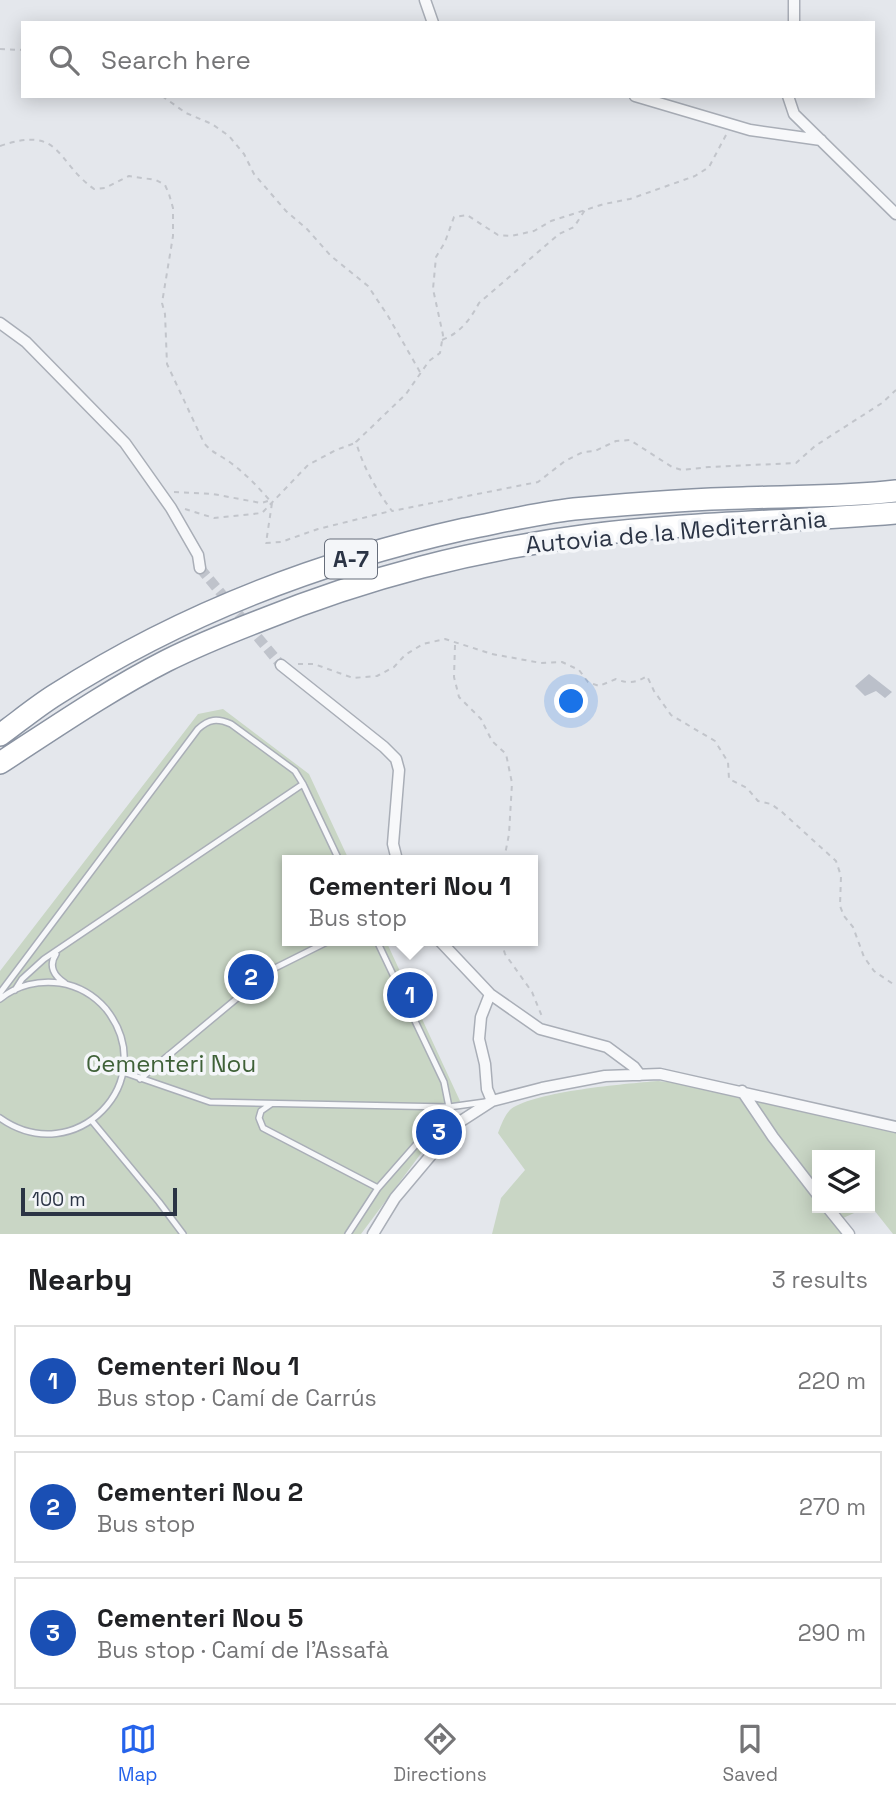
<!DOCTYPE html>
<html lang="en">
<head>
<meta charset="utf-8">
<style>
	body { margin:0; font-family:"Space Grotesk",sans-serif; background:#f6f6f6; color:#202124 }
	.controls { position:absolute; right:21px; bottom:21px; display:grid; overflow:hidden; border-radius:0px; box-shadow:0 4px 18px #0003 }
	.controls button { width:63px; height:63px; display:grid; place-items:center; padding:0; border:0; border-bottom:2px solid #e0e0e0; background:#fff; color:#202124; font:35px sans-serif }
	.scale { position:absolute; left:21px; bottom:18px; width:156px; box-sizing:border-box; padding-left:7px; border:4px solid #2b3445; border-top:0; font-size:19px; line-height:24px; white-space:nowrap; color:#2b3445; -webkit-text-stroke:5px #f4f6f9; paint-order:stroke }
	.you { position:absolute; left:572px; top:702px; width:24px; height:24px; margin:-18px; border:5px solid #fff; border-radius:50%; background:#1a73e8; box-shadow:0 0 0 10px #1a73e833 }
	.badge { display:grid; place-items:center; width:46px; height:46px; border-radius:50%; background:#2563eb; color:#fff; font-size:23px; font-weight:700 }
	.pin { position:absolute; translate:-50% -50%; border:4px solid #fff; box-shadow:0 2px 7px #0006 }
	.popup { position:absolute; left:282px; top:855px; width:256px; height:91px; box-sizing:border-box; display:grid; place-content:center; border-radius:0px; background:#fff; filter:drop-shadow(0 2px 5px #0005); font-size:23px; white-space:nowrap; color:#757577 }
	.popup b { font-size:26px; color:#202124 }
	.popup::after { content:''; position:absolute; left:50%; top:100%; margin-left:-14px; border:14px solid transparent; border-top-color:#fff }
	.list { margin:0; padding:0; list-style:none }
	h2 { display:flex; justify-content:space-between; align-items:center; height:91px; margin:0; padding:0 28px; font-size:30px }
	h2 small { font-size:23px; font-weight:400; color:#757577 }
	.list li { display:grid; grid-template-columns:46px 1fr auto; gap:21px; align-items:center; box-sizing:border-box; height:112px; margin:0 14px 14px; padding:0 14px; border:2px solid #e0e0e0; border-radius:0px }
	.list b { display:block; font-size:26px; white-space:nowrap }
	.list p { margin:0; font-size:23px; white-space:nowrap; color:#757577 }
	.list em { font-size:23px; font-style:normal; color:#757577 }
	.icon { flex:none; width:38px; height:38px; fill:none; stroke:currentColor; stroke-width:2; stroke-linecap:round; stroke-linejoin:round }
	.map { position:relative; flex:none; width:896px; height:1234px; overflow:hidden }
	.search { position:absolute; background:#fff; box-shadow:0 4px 18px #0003; left:21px; right:21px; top:21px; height:77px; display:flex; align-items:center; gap:18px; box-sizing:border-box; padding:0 24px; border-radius:0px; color:#757577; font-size:26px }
	.sheet { height:469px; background:#fff }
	nav { display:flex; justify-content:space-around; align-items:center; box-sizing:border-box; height:98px; border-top:2px solid #e0e0e0; background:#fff; font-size:19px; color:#757577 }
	nav a { display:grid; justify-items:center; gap:4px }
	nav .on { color:#2563eb }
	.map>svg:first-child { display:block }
	.green { fill:#c9d6c5 }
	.building { fill:#bbc0ca }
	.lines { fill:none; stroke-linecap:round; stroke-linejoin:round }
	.street-tunnel { stroke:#bfc3cb; stroke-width:10; stroke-dasharray:10 5; stroke-linecap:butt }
	.lane-casing { stroke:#a9aeb7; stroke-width:8 }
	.street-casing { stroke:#a9aeb7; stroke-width:13 }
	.highway-casing { stroke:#8b94a3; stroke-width:24 }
	.path { stroke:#c2c5cb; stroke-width:2; stroke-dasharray:5 5; stroke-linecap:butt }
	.lane { stroke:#f7f8fa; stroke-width:5 }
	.street { stroke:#f7f8fa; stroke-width:10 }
	.highway { stroke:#fff; stroke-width:21 }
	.labels { text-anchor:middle; stroke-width:7; stroke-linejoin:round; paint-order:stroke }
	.shield { fill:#f4f6f9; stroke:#676e7b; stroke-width:2 }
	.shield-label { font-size:23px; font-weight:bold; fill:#2b3445 }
	.street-label { font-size:24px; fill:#2b3445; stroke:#f4f6f9 }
	.park-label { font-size:24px; fill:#3f6138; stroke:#f4f6f9 }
</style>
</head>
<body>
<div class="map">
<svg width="896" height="1234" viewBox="0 0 896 1234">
	<rect width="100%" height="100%" fill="#e4e7ec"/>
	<path class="green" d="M223,709L309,774L349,860H288V941H386L460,1101L361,1234H0V971L198,714Z
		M658,1081L677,1083L896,1133V1234H893L870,1205V1155H817V1208H865L841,1219L851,1234H492L501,1198L525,1170L498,1133C501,1125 505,1114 511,1109C537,1091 624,1084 658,1081Z"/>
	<path class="building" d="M869,674L892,692L885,698L876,691L865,696L855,686Z"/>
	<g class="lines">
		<path class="street-tunnel" d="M200,568L281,665"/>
		<g class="lane-casing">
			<path id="lane" d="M377,941L444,1082L449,1107
				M56,954C48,966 54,976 65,983
				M15,990L22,979L44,959L303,784
				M0,993L198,729C209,719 217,718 231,724L295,771L303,784L339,860
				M0,999C17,985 39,980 60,983C78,986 94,995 106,1009C163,1081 75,1171 0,1118
				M123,1072L210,1102L449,1107L485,1102
				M140,1079L271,970L329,941
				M271,1104L261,1111L259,1118L263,1128L378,1188
				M92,1121L159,1202L183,1234
				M348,1234L378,1188L449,1107"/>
		</g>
		<g class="street-casing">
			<path id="street" d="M425,0L433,23
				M794,0V23
				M635,96L750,130L821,140
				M788,96L794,114L896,214
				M0,323L26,342L125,443L171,508L198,555L200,568
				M281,665L384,747L396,759L399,770L393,844L397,860
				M440,941L490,994L540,1029L607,1047L634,1067L640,1075
				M490,994L481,1017L479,1039L485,1064L487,1089L492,1101
				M742,1091L773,1137L817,1194
				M828,1208L849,1234
				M373,1234L395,1198L458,1123L492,1101L542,1088L605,1076L660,1074L896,1127"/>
		</g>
		<g class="highway-casing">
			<path id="highway" d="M0,735C18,722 36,707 55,695C180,615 321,561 465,529C501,522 538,513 574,509C630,504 687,499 743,498C794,496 845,497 896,491
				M0,763C54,728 109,690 166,661C196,646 228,633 259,621C368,577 473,550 590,535C691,522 794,522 896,513"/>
		</g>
		<path class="path" d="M0,49L23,50
			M162,96L186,113L212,124L229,136L244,154L254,174L286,211L307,229L331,256L368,286L388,316L420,372
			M726,135L709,167L695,176L630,199L604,204L551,221L534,231L511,236L498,235L467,215L454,217L445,242L436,257L433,289L443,335L440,353L429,361L406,394L356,442C363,467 377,491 392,511L538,482L565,461L583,452L595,451L616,441L630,440L672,467L682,470L709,467L796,463L815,446L882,403L896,390
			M0,146C62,125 55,161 94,189L105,188L129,176L156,180L165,185L169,194L173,208V236L162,303L165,314L167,364L204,443C212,453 222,456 231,463C247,475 259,488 272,503L266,543L281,542L318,529L391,511
			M442,340C460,333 470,320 479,303L559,234L574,227L585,210
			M174,492L213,494L261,503L268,501
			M185,509L214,518L262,513L308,465L336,450L355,443
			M455,645L454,677L459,697L481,719L492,741L506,754L512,783L509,834L504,860
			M298,664H314L353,678L377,676L394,667L405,655L423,644L445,639L492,654L541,663L562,662L579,670L588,682L599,686L616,679C628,684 636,683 647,676L654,691L671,715L715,741L728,762L729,779L747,788L758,801L771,804L782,812L836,861L841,876L840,906L844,916L853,927L864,957L874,971L896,986
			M501,941L505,954L532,992L543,1019"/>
		<use href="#lane" class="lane"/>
		<use href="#street" class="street"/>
		<use href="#highway" class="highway"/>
	</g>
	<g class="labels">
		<rect class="shield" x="325" y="539.5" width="52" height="39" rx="5"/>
		<g class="shield-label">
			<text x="351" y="567">A-7</text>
		</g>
		<g class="street-label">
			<text transform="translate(676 532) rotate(-5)" y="8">Autovia de la Mediterrània</text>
		</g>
		<g class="park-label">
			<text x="171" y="1072">Cementeri Nou</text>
		</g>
	</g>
</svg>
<div class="controls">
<button><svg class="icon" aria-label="layers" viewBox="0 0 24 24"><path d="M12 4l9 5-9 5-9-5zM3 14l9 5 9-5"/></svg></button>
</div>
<div class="scale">100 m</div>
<div class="you"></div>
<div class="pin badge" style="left:410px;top:995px;background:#1a4fb4">1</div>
<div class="popup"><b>Cementeri Nou 1</b>Bus stop</div>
<div class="pin badge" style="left:251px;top:977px;background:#1a4fb4">2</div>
<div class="pin badge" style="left:439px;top:1132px;background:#1a4fb4">3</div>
<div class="search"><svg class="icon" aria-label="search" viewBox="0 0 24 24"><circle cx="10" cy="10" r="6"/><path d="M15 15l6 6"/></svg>Search here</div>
</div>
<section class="sheet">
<h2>Nearby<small>3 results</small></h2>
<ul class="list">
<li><span class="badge" style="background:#1a4fb4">1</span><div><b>Cementeri Nou 1</b><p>Bus stop · Camí de Carrús</p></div><em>220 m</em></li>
<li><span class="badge" style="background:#1a4fb4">2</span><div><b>Cementeri Nou 2</b><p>Bus stop</p></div><em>270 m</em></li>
<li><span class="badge" style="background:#1a4fb4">3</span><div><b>Cementeri Nou 5</b><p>Bus stop · Camí de l'Assafà</p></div><em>290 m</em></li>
</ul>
</section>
<nav>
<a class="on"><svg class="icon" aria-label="map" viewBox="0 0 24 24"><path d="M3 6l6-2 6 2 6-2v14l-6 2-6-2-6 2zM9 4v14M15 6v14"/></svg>Map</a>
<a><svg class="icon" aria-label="directions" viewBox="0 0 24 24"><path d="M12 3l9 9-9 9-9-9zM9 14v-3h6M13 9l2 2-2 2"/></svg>Directions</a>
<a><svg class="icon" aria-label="saved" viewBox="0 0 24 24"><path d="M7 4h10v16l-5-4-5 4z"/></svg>Saved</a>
</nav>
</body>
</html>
